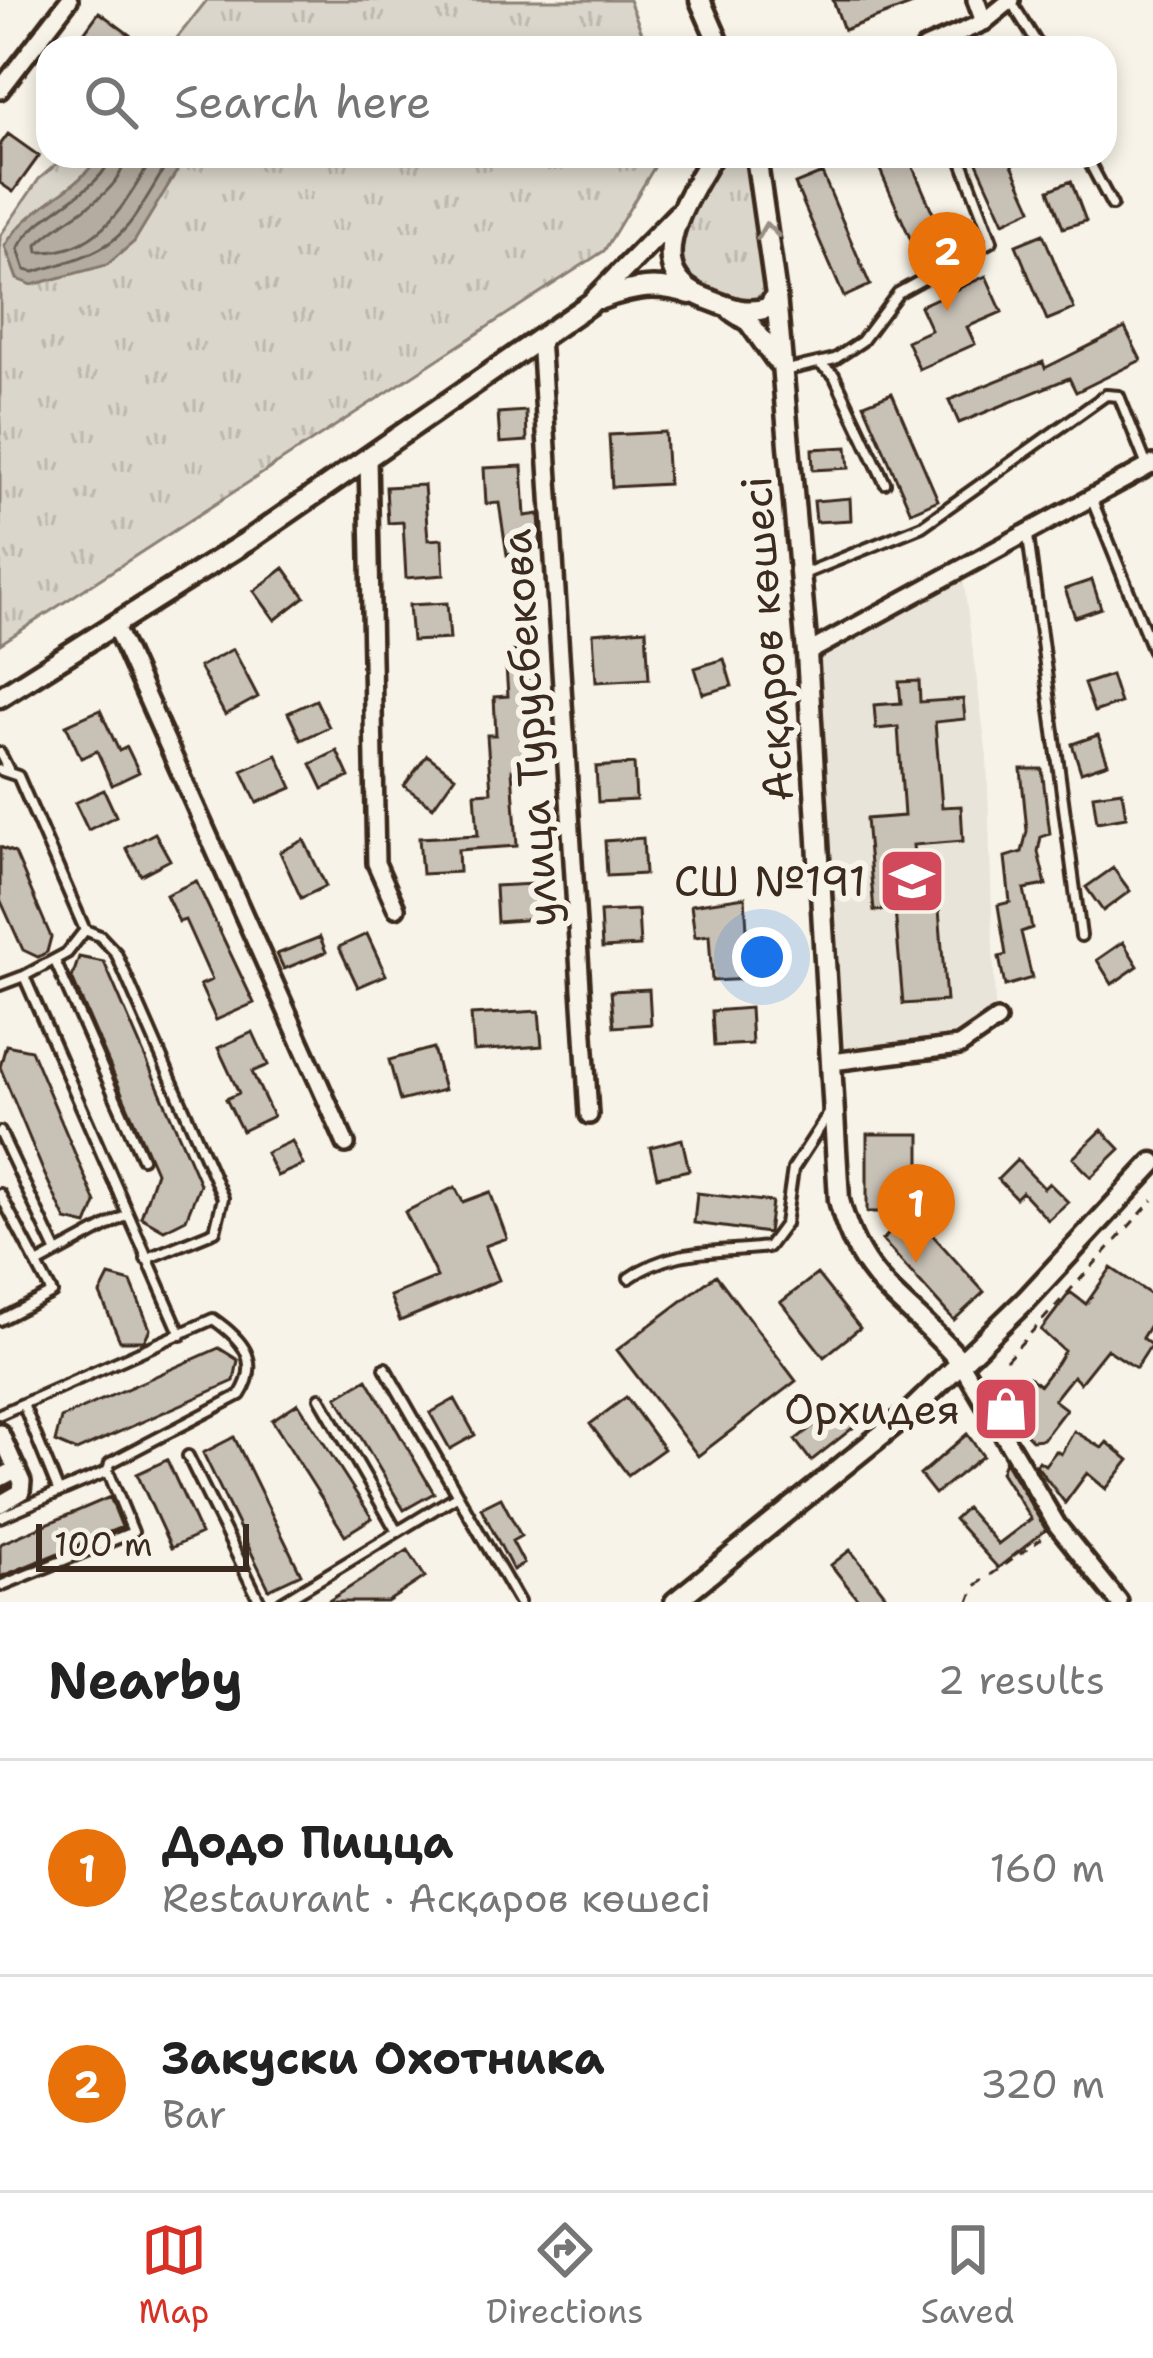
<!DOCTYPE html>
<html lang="en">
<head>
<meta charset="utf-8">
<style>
	body { margin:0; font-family:"Shantell Sans",sans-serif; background:#f6f6f6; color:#222 }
	.scale { position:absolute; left:36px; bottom:30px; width:213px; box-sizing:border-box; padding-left:12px; border:6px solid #3b2a1e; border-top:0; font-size:33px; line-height:42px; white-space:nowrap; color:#3b2a1e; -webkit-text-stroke:9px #f7f3e8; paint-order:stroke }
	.you { position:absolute; left:762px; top:957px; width:42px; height:42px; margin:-30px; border:9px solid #fff; border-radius:50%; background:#1a73e8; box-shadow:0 0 0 18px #1a73e833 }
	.badge { display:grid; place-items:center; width:78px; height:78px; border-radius:50%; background:#d93025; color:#fff; font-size:39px; font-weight:700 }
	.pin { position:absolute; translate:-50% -99px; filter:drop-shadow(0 3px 6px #0008) }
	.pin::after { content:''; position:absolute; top:63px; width:42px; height:36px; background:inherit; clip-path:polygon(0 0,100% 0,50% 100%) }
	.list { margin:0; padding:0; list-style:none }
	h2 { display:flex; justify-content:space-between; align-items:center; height:156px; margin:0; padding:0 48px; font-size:51px }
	h2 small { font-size:39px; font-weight:400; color:#767676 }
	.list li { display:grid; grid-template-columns:78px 1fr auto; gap:36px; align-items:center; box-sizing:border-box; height:216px; padding:0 48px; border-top:3px solid #e0e0e0 }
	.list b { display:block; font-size:45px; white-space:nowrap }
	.list p { margin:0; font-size:39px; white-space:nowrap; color:#767676 }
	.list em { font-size:39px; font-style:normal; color:#767676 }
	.icon { flex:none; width:66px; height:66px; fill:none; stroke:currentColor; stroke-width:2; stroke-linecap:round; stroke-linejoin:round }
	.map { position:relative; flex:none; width:1153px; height:1602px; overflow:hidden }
	.search { position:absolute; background:#fff; box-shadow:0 6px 18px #0003; left:36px; right:36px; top:36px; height:132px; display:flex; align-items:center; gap:30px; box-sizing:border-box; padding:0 42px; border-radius:36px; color:#767676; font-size:45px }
	.sheet { height:588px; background:#fff }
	nav { display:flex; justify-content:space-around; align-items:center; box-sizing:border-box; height:168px; border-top:3px solid #e0e0e0; background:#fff; font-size:33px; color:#767676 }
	nav a { display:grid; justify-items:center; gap:6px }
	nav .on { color:#d93025 }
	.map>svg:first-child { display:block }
	.built { fill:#e9e4d9 }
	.grass { fill:url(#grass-tufts); stroke:#8b8074; stroke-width:3 }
	.water { fill:#b4aca0; stroke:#84786c; stroke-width:3 }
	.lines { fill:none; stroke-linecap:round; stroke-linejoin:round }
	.shore { stroke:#6b5e52; stroke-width:3 }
	.building { fill:#c8c1b6; stroke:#3b2a1e; stroke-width:3 }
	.service-casing { stroke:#3b2a1e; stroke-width:16 }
	.minor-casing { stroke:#3b2a1e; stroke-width:24 }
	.tertiary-casing { stroke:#3b2a1e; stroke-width:27 }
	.path { stroke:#3b2a1e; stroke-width:3; stroke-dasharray:9 9; stroke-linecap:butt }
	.service { stroke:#f7f3e8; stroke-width:8 }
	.minor { stroke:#f7f3e8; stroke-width:15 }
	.tertiary { stroke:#f7f3e8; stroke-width:18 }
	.oneway { stroke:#998e83 }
	.labels { text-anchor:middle; stroke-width:12; stroke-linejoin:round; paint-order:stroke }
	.street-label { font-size:42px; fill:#3b2a1e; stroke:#f7f3e8 }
	.poi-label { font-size:42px; fill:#3b2a1e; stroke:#f7f3e8; text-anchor:end }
</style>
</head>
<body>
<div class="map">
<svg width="1153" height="1602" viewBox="0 0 1153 1602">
	<defs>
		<pattern id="grass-tufts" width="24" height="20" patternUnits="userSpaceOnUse" patternTransform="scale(3)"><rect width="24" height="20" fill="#dbd6cb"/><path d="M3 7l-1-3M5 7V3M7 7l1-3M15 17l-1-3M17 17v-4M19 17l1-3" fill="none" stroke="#bdb8ae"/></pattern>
	</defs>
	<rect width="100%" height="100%" fill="#f7f3e8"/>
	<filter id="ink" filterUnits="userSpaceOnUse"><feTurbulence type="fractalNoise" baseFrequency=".00833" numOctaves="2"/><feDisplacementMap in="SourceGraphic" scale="24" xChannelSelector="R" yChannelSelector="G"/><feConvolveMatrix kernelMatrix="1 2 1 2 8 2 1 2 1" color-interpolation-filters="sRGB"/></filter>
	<g filter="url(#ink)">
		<path class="built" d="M963,578L987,756L995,1006L959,1035L845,1052L816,660Z"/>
		<path class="grass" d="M207,0H629L648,48H169Z
			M66,156H661L604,251L0,644V236L39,179Z
			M720,156H754L766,291L748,304C640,267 674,237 720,156Z"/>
		<path class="water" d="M98,156H186L134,242L107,265L32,285L17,279L5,246C28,205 81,190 98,156Z"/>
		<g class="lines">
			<path class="shore" d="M110,156C106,190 36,211 18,249L25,270L34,272C128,246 122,237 172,156
				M125,156C122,198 63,216 37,245L38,252C101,254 125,203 154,156"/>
		</g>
		<path class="building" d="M833,0H921V1L844,30Z
			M99,12L130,35L121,48H73Z
			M8,134L39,156L13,192L0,183V145Z
			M874,156H908L949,250L921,263Z
			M974,156H1008L1032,209L1004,222Z
			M822,173L870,285L844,297L795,184Z
			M1071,181L1086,221L1063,228L1049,190Z
			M1043,234L1074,309L1047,320L1016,245Z
			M986,276L1002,312L967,327L975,344L919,369L907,341L931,330L920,306Z
			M1125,328L1141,360L1076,392L1069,378L959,423L949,400L1043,362L1045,368Z
			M892,393L938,500L911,512L864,404Z
			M526,411L527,441L500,443L498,413Z
			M665,432L668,484L612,487L609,435Z
			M847,447L849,468L813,470L812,449Z
			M522,466L525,516L539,514L541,549L507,555L499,503L486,504L484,468Z
			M424,485L428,540L442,539L444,575L406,578L403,522L388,523L386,487Z
			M850,498L851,520L816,522L814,501Z
			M284,568L305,597L275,620L254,591Z
			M1092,580L1101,608L1075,617L1065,589Z
			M447,603L450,639L412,641L409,605Z
			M646,629L649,679L596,682L593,633Z
			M233,649L258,697L225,715L199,667Z
			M536,650L537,678L523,679L528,769L512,770L517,846L458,850L459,872L422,874L419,838L478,835L475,793L491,792L487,735H496L494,697L508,696L505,652Z
			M724,659L732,686L703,694L695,668Z
			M1111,675L1120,703L1094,712L1084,684Z
			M919,681L920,702L963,699L965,719L935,722L942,807L961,806L963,841L913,845L918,898L938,896L946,1001L903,1004L895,909L874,911L866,819L904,816L898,727L876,729L874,705L901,703L899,682Z
			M316,700L329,727L301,740L288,713Z
			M100,710L119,751L127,747L139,772L112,785L97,751L81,758L66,725Z
			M1098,735L1108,763L1081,772L1072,744Z
			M337,751L349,777L323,789L311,764Z
			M277,755L292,788L257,803L242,771Z
			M427,755L455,776L433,807L404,786Z
			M634,764L636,800L598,802L596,767Z
			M1021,769H1042L1050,834L1041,837L1038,852L1046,885L1024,889L1032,928L1021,932L1032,978L1005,986L999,957L1006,955L998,905L1010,902L1005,857L1022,852L1027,831Z
			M104,790L116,816L88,830L75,803Z
			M1122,791L1126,817L1097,822L1093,795Z
			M155,833L170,860L141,875L126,848Z
			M643,838L645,874L607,876L605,841Z
			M304,840L326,886L301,898L280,852Z
			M0,847L15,853L51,937L47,952L38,957L23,950L0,899Z
			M1113,868L1130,891L1103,911L1086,887Z
			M196,881L254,1003L216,1020L200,985L212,980L185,920L179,922L166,895Z
			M533,884L535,919L497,922L495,886Z
			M745,897L750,979L712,981L709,935L695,937L691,905Z
			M638,910L640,946L602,948L600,912Z
			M367,934L386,975L358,987L339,947Z
			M320,937L326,952L284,969L277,954Z
			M1123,942L1138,966L1112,984L1097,960Z
			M79,957L104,962L200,1184L186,1219L164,1230L141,1217L156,1172L72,978Z
			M649,989L651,1024L614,1027L611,991Z
			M750,1008L752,1044L714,1046L712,1011Z
			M539,1011L542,1046L474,1051L471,1015Z
			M253,1032L268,1065L252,1072L273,1116L242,1131L226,1099L239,1093L218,1048Z
			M6,1045L31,1050L96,1203L87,1225L66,1220L44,1173L0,1067Z
			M433,1048L444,1090L400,1101L389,1060Z
			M1102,1130L1120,1149L1091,1177L1073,1158Z
			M867,1134H920V1221L984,1292L954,1320L882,1240L914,1212H867Z
			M682,1139L689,1170L657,1177L650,1147Z
			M292,1141L303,1165L277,1176L266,1153Z
			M1017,1160L1044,1188L1049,1183L1068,1202L1048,1220L1022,1192L1016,1198L998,1179Z
			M455,1187L463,1202L490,1192L507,1238L485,1246L499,1280L400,1321L390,1296L437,1277L405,1212Z
			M697,1193L772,1202L768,1233L694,1223Z
			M1111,1268L1153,1296V1320L1142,1338L1151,1345L1136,1368L1107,1349L1080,1383L1073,1376L1054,1400L1066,1409L1043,1439L1032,1440L1002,1409L1029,1377L1040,1385L1057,1363L1064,1351L1041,1330L1070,1292L1086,1304Z
			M817,1274L860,1328L824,1357L781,1302Z
			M716,1275L796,1381L698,1456L617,1350Z
			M109,1276L131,1282L150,1329L144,1341H120L100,1294Z
			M219,1348L238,1360L234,1381L76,1451L55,1442L61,1418Z
			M367,1379L434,1493L404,1510L337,1397Z
			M626,1397L664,1449L628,1475L590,1424Z
			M455,1399L475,1435L450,1449L430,1413Z
			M843,1402L859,1423L811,1461L795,1440Z
			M298,1403L372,1518L345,1535L272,1420Z
			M1074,1431L1102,1448L1107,1442L1129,1460L1106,1489L1087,1473L1065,1503L1036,1465L1039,1461L1045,1465L1056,1451L1061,1454Z
			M967,1434L983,1456L935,1494L920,1475Z
			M234,1437L301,1574L269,1589L203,1453Z
			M167,1460L201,1534L171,1548L137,1474Z
			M1005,1461L1046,1530L998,1568L954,1519L966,1508L998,1544L1031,1519L1001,1472Z
			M110,1497L122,1527L0,1577V1544Z
			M501,1498L521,1536L512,1541L524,1564L513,1570L481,1508Z
			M408,1550L425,1577L387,1602H327Z
			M850,1550L863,1566L891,1602H860L831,1565Z"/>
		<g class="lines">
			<g class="service-casing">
				<path id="service" d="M1012,3L1040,48
					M1086,156L1112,205
					M821,365L834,375L885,483
					M783,371L835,359L862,341L898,293L992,241L960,156
					M1092,500L1153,651
					M1028,536L1081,936
					M801,575L922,526L1106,395L1119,396L1147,466
					M0,753L8,769
					M0,770L18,776L85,930L67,953L24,976
					M85,930L100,936L116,953L223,1198L215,1231L146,1259
					M55,961L142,1158
					M0,985L24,976L181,1335
					M0,1132L57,1253
					M0,1194L52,1293L0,1320
					M37,1264L127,1215
					M629,1278C673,1247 717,1253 768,1247L785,1224L793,1169L830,1112
					M385,1368L519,1602
					M320,1398L396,1530
					M23,1404L58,1490
					M0,1414L213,1319C242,1339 262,1361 240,1395L110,1463L108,1471L133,1532L0,1586
					M188,1456L260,1602
					M0,1517L108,1471
					M282,1602L458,1495"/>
			</g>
			<g class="minor-casing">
				<path id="minor" d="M976,0L984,22
					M925,48L984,22L1011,0
					M0,90L69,0
					M540,337L589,1115
					M368,457L376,863L396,908
					M114,624L346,1144
					M807,653L1153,464
					M832,1062L959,1046L997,1020
					M959,1360L1057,1525L1119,1602
					M0,1433L22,1482L21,1492L0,1504
					M0,1478L17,1469"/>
			</g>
			<g class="tertiary-casing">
				<path id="tertiary" d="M700,0L721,48
					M712,156C688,197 636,272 705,298C728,307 744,315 768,308L776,295L756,156
					M776,295L807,653L839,1200C861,1286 906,1298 959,1360
					M601,299C634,287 657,283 690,294
					M732,311L749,322L777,361
					M0,697L246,542L591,303L677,215
					M675,1602L911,1411L1026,1300L1153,1163"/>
			</g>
			<path class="path" d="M1006,1360L1153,1200
				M969,1602L975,1586L1047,1535"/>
			<use href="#service" class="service"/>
			<use href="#minor" class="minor"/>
			<use href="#tertiary" class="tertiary"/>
		</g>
		<defs><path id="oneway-chevron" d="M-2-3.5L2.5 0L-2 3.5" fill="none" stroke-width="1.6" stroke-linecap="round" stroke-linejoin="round" transform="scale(3)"/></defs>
		<use class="oneway" href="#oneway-chevron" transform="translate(767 231) rotate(-98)"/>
	</g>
	<defs>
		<g id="school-square" transform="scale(3.45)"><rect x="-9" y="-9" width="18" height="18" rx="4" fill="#d1495b" stroke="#f7f3e8"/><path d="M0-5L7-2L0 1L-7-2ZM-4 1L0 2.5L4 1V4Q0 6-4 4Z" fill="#fff"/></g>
		<g id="shop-square" transform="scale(3.45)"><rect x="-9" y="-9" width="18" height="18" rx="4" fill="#d1495b" stroke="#f7f3e8"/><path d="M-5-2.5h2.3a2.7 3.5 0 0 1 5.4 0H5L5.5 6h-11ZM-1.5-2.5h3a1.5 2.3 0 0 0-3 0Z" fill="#fff"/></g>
	</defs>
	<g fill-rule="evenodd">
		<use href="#school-square" x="912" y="881"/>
		<use href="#shop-square" x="1006" y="1409"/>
	</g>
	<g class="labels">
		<g class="street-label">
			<text transform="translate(767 639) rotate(-94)" y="15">Асқаров көшесі</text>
			<text transform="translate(529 728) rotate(-94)" y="15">улица Турусбекова</text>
		</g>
		<g class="poi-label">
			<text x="866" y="896">СШ №191</text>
			<text x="960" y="1424">Орхидея</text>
		</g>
	</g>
</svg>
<div class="scale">100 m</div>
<div class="you"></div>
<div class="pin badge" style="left:916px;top:1263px;background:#e8710a">1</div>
<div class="pin badge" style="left:947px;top:311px;background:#e8710a">2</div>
<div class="search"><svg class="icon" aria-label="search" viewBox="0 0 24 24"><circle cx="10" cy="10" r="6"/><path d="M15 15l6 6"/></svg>Search here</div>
</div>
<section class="sheet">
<h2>Nearby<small>2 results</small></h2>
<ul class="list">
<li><span class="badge" style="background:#e8710a">1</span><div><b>Додо Пицца</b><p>Restaurant · Асқаров көшесі</p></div><em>160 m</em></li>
<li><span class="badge" style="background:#e8710a">2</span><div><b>Закуски Охотника</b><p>Bar</p></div><em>320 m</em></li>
</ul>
</section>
<nav>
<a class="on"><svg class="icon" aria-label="map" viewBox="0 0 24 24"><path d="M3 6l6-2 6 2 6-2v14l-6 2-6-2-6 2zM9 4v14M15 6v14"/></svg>Map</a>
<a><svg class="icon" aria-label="directions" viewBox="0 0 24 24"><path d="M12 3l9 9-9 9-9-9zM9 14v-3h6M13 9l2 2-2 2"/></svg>Directions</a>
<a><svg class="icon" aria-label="saved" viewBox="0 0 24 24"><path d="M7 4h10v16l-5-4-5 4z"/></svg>Saved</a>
</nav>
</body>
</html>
